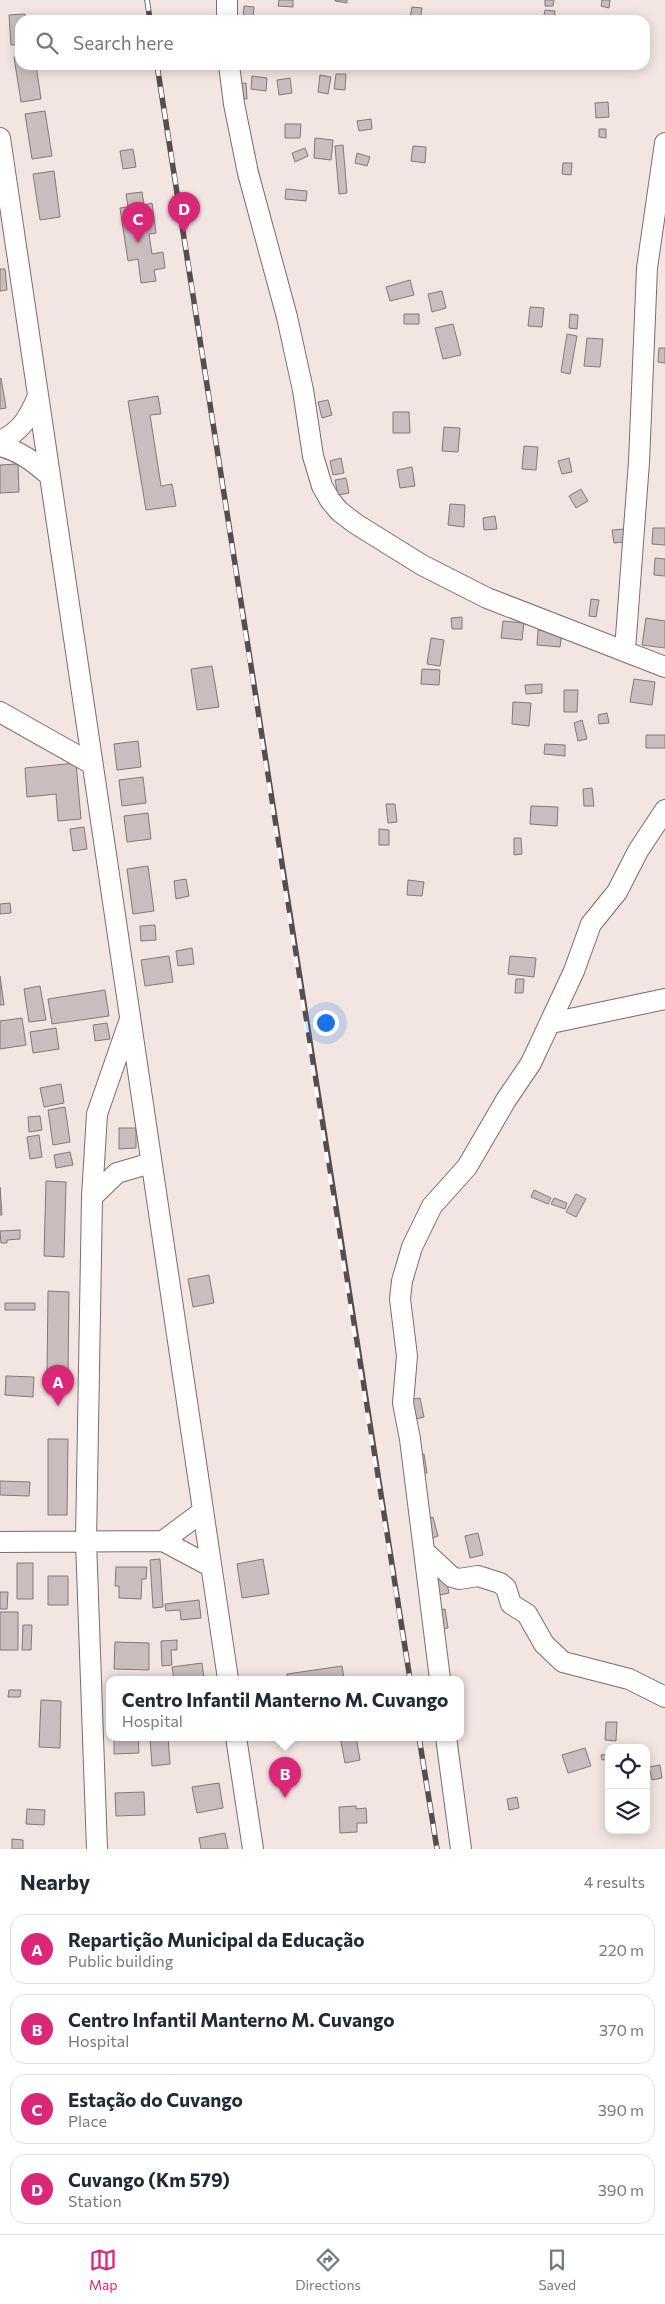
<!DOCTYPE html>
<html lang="en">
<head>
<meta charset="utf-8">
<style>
	body { margin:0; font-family:Commissioner,sans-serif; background:#f2f2f3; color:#1f2937 }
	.controls { position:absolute; right:15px; bottom:15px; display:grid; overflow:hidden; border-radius:10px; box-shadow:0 2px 12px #0003 }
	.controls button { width:45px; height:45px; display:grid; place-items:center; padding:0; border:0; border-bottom:1px solid #e0e1e3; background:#fff; color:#1f2937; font:25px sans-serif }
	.you { position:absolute; left:325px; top:1022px; width:18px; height:18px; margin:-12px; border:4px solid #fff; border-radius:50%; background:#1a73e8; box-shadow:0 0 0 8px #1a73e833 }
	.badge { display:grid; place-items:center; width:32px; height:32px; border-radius:50%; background:#db2777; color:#fff; font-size:16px; font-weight:700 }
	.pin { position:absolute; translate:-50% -41px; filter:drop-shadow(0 1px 2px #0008) }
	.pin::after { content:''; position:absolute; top:26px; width:18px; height:15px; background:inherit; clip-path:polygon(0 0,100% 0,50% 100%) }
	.popup { position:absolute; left:106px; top:1676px; width:358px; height:65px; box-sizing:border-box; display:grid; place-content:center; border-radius:10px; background:#fff; filter:drop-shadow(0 1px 4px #0005); font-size:16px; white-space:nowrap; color:#747a83 }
	.popup b { font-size:19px; color:#1f2937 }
	.popup::after { content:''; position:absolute; left:50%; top:100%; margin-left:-10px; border:10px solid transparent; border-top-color:#fff }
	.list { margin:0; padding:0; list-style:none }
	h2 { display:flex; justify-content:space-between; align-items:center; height:65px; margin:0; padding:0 20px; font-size:21px }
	h2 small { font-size:16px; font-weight:400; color:#747a83 }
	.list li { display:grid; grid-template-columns:32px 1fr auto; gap:15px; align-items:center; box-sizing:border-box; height:70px; margin:0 10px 10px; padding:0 10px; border:1px solid #e0e1e3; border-radius:15px }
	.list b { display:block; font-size:19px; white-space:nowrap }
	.list p { margin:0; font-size:16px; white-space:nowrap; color:#747a83 }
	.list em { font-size:16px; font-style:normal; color:#747a83 }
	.icon { flex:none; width:28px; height:28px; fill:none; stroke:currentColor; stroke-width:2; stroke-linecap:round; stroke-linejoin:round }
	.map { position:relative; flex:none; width:665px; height:1849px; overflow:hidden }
	.search { position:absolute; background:#fff; box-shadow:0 2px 12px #0003; left:15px; right:15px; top:15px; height:55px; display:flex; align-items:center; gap:12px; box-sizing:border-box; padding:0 18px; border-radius:15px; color:#747a83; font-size:19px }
	.sheet { height:385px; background:#fff }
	nav { display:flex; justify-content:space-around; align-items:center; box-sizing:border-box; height:70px; border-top:1px solid #e0e1e3; background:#fff; font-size:14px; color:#747a83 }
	nav a { display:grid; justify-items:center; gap:2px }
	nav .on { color:#db2777 }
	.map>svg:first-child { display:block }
	.building { fill:#cabdbe; stroke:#847879 }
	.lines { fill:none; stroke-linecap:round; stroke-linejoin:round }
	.minor-casing { stroke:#7a6e6c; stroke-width:22 }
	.minor { stroke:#fff; stroke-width:20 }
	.rail-casing { stroke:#554e4c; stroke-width:5.5 }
	.rail { stroke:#fff; stroke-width:4; stroke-dasharray:11; stroke-linecap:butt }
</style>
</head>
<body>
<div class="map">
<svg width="665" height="1849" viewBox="0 0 665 1849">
	<rect width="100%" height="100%" fill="#f2e5e2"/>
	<path class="building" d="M279,0H293V7L278,6Z
		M335,0H347V3L335,1Z
		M545,0H554L553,6H545Z
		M602,0H610L609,8L601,6Z
		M244,6L254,7L253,19L243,18Z
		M412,7L422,8L420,20L410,18Z
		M545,10L555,11L554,20H543Z
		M25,14L26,20H20V44L11,45L9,15Z
		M20,56V65H36L41,99L21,102L14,57Z
		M336,74H346L345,90L334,89Z
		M320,75L331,77L328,94L318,92Z
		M252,76L267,78L266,91L251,89Z
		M290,78L292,93L279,95L277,80Z
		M246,83L247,99H239L237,84Z
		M608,102L609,117L596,118L595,103Z
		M45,111L52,156L32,159L25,114Z
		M371,119L372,129L359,131L357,121Z
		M285,124H301L300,138H285Z
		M599,129H606V138L599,137Z
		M315,138L333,140L331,160L314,158Z
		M343,145L347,193L339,194L335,146Z
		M413,146L426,147L425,163L411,161Z
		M305,148L308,156L295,162L292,153Z
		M133,149L136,167L123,169L120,151Z
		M357,153L370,157L367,166L355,163Z
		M563,163H572L571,175L562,174Z
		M54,171L60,217L40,220L33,174Z
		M286,189L307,191L306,201L285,199Z
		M142,192L144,205L152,203L156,233L149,234L152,254L163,252L165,268L154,270L156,281L141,283L138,259L128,261L120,208L128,207L126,194Z
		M0,269H5L7,290L0,291Z
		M410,280L414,295L390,301L386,287Z
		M442,291L446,308L432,312L428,294Z
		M530,307L544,308L542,327L528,326Z
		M404,314H419V324H404Z
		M570,314L578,315L577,329L569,328Z
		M453,324L461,355L443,359L435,328Z
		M567,334L577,336L570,374L561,372Z
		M587,338L603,339L600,367L584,366Z
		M659,348H665V363L658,362Z
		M1,378L6,408L0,409V379Z
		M158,396L161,414L150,415L161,486L172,484L176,506L146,510L128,401Z
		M328,400L332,415L322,418L318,402Z
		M393,412H409L410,433H393Z
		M444,427L460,428L458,452L442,451Z
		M524,446L538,447L536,470L522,469Z
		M341,458L344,473L333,475L330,461Z
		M569,458L572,472L562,474L558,461Z
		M18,464L19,492L0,493V465Z
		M412,467L415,486L400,488L397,470Z
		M346,478L349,493L338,495L335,480Z
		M581,489L588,501L576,508L569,496Z
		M450,504L465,505L464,527L448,525Z
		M495,516L497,529L484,530L483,518Z
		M653,528H665V545L652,544Z
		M625,529L626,542L614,543L612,530Z
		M655,558L665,559V576L654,575Z
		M591,599L599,600L596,617L589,616Z
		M462,617V629H452L451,618Z
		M646,618L665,621V648L642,645Z
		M503,621L524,623L522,640L501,638Z
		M538,630L562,633L560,647L537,645Z
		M431,638L444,640L440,666L427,664Z
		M212,666L219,707L197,710L191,669Z
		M422,669L440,670L439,685L421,684Z
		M634,679L655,682L652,705L630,702Z
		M542,684V693L526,694L525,685Z
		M564,690H578L577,712H564Z
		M513,702L531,703L529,726L512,724Z
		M607,713L609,723L599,724L598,715Z
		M582,720L587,739L578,741L574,723Z
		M646,735H665V748H646Z
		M138,741L141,767L117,770L114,744Z
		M545,744L565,745V756L544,754Z
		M76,763L81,819L58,821L56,794L27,797L25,768Z
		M143,777L146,803L122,806L119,780Z
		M592,788L594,806H584L583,789Z
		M386,804H395L397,822L388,823Z
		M531,806L558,807L557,826L530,824Z
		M148,813L151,839L127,842L124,816Z
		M84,827L87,849L73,851L70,829Z
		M379,829L389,830V845H379Z
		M514,838H521L522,854L514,855Z
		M148,866L154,911L133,914L127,869Z
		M186,879L189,896L176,899L174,881Z
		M408,880L424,882L422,896L407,895Z
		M10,903L11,913L0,914V904Z
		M155,925L156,940L141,941L140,926Z
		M192,948L194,964L178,966L176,951Z
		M169,956L173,982L145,986L141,960Z
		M510,956L536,958L534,977L508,974Z
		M0,976L4,1005H0Z
		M516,979H524L523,993H515Z
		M40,986L46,1020L29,1022L24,989Z
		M105,990L109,1016L52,1024L48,999Z
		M22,1018L26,1045L0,1049V1021Z
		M107,1023L110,1039L95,1041L93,1025Z
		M56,1028L59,1049L33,1053L30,1032Z
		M61,1084L64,1103L44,1107L40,1088Z
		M65,1107L70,1142L53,1145L48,1110Z
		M40,1116L42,1130L29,1132L28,1117Z
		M119,1128H136V1148L119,1149Z
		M39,1135L42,1157L30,1159L27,1137Z
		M70,1152L73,1165L56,1168L54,1155Z
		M46,1181L66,1182L64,1257L44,1256Z
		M0,1187L2,1215H0Z
		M534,1190L551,1198L548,1204L531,1197Z
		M576,1194L586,1199L576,1217L566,1212Z
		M554,1198L567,1203L565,1209L551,1204Z
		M20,1230V1239L7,1240V1243H1L0,1231Z
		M209,1275L214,1303L193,1307L188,1279Z
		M48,1291L69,1292L68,1375H47Z
		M5,1303H35V1310H5Z
		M6,1376L34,1377L33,1397L5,1395Z
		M420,1398L424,1417L411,1420L407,1400Z
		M48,1439H68L67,1515H48Z
		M424,1454L427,1473L416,1474L413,1456Z
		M0,1481L30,1482L29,1496L0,1495Z
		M433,1517L438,1536L430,1539L425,1519Z
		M478,1533L483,1555L470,1558L465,1536Z
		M160,1559L163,1607L153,1608L150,1560Z
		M263,1559L269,1594L242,1598L237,1564Z
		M17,1563H33V1599H17Z
		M116,1567H147L146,1579H142L141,1599L119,1598V1586H115Z
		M445,1574L449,1593L440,1595L435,1577Z
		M48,1576H68V1605H48Z
		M0,1592H8L7,1609H0Z
		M199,1600L201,1618L181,1620L180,1610L166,1611L165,1604Z
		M445,1609L448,1628L441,1629L438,1610Z
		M0,1612H18V1650H0Z
		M23,1625H32L31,1650H22Z
		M177,1640V1650H171L172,1665L162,1666L161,1641Z
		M115,1642L149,1643V1670L114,1669Z
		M202,1663L204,1679H174L172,1667Z
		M342,1666L344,1679H288L287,1674Z
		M9,1690H21L20,1697H8Z
		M41,1700L61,1701L60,1748L39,1747Z
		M606,1722H617L616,1741L605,1740Z
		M114,1737H138L139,1753L114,1754Z
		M150,1737H168L170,1764L152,1766Z
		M340,1737H356L360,1760L345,1763Z
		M585,1748L591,1766L568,1773L562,1755Z
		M608,1754L609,1759L602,1760L601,1755Z
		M660,1765L662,1778L652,1780L649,1767Z
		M219,1783L223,1808L197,1813L192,1787Z
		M144,1792L145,1815L116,1816L115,1793Z
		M517,1797L519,1808L509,1810L507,1799Z
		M356,1806V1809L366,1808L367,1823H357V1832L340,1833L339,1807Z
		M27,1809L45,1810L44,1825L26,1824Z
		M225,1833L228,1849H201L199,1838Z
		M12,1839L23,1840V1849H12Z"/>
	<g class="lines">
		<g class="minor-casing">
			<path id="minor" d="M227,0V20
				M229,65L234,104L248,173L287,317L303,390L313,456L322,486L330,500L339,511L356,524L422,565L487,598L665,667
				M0,138L228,1679
				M0,441C22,431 29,417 38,396
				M0,446C20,451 34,462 50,476
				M625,650L639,462L647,268L665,143
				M0,712L92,764
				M551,1023L665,999
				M92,1197L117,1173L151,1163
				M163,1541L202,1512
				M0,1542L163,1541L210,1566
				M424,1551L452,1577L459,1579L478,1576L500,1583L506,1588L511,1604L527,1614L544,1644L563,1662L629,1679L665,1697
				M440,1679L410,1439L403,1403L407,1356L400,1299L402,1281L412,1247L432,1206L467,1167L506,1100L531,1063L574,971L591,924L617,892L638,851L665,810
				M236,1737L253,1849
				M446,1737L461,1849
				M97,1849L86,1541L92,1197L97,1114L129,1022"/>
		</g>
		<use href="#minor" class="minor"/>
		<g class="rail-casing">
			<path id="rail" d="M147,0L150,20
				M157,65C242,603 322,1142 410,1679
				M419,1737L437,1849"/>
		</g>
		<use href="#rail" class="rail"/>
	</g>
</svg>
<div class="controls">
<button><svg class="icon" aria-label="locate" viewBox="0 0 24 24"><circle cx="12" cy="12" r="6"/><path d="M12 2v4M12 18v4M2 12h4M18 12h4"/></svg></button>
<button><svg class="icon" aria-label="layers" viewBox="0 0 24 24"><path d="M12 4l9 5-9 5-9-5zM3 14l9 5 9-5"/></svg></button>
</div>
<div class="you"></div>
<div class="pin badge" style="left:58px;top:1406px">A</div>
<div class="pin badge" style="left:285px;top:1798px">B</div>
<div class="popup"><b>Centro Infantil Manterno M. Cuvango</b>Hospital</div>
<div class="pin badge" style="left:138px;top:243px">C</div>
<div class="pin badge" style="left:184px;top:233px">D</div>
<div class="search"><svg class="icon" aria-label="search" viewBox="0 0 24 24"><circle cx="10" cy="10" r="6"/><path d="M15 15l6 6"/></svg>Search here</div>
</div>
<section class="sheet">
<h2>Nearby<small>4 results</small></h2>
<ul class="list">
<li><span class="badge">A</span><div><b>Repartição Municipal da Educação</b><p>Public building</p></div><em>220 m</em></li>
<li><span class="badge">B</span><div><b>Centro Infantil Manterno M. Cuvango</b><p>Hospital</p></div><em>370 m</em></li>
<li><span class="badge">C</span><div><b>Estação do Cuvango</b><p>Place</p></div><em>390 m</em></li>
<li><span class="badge">D</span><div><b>Cuvango (Km 579)</b><p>Station</p></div><em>390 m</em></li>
</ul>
</section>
<nav>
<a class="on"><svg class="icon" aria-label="map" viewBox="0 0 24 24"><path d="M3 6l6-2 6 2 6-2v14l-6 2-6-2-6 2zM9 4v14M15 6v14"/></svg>Map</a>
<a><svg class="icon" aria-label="directions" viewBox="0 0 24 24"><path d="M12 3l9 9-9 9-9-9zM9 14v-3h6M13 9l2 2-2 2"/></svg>Directions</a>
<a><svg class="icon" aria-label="saved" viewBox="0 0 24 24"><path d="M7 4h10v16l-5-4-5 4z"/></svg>Saved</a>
</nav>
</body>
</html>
